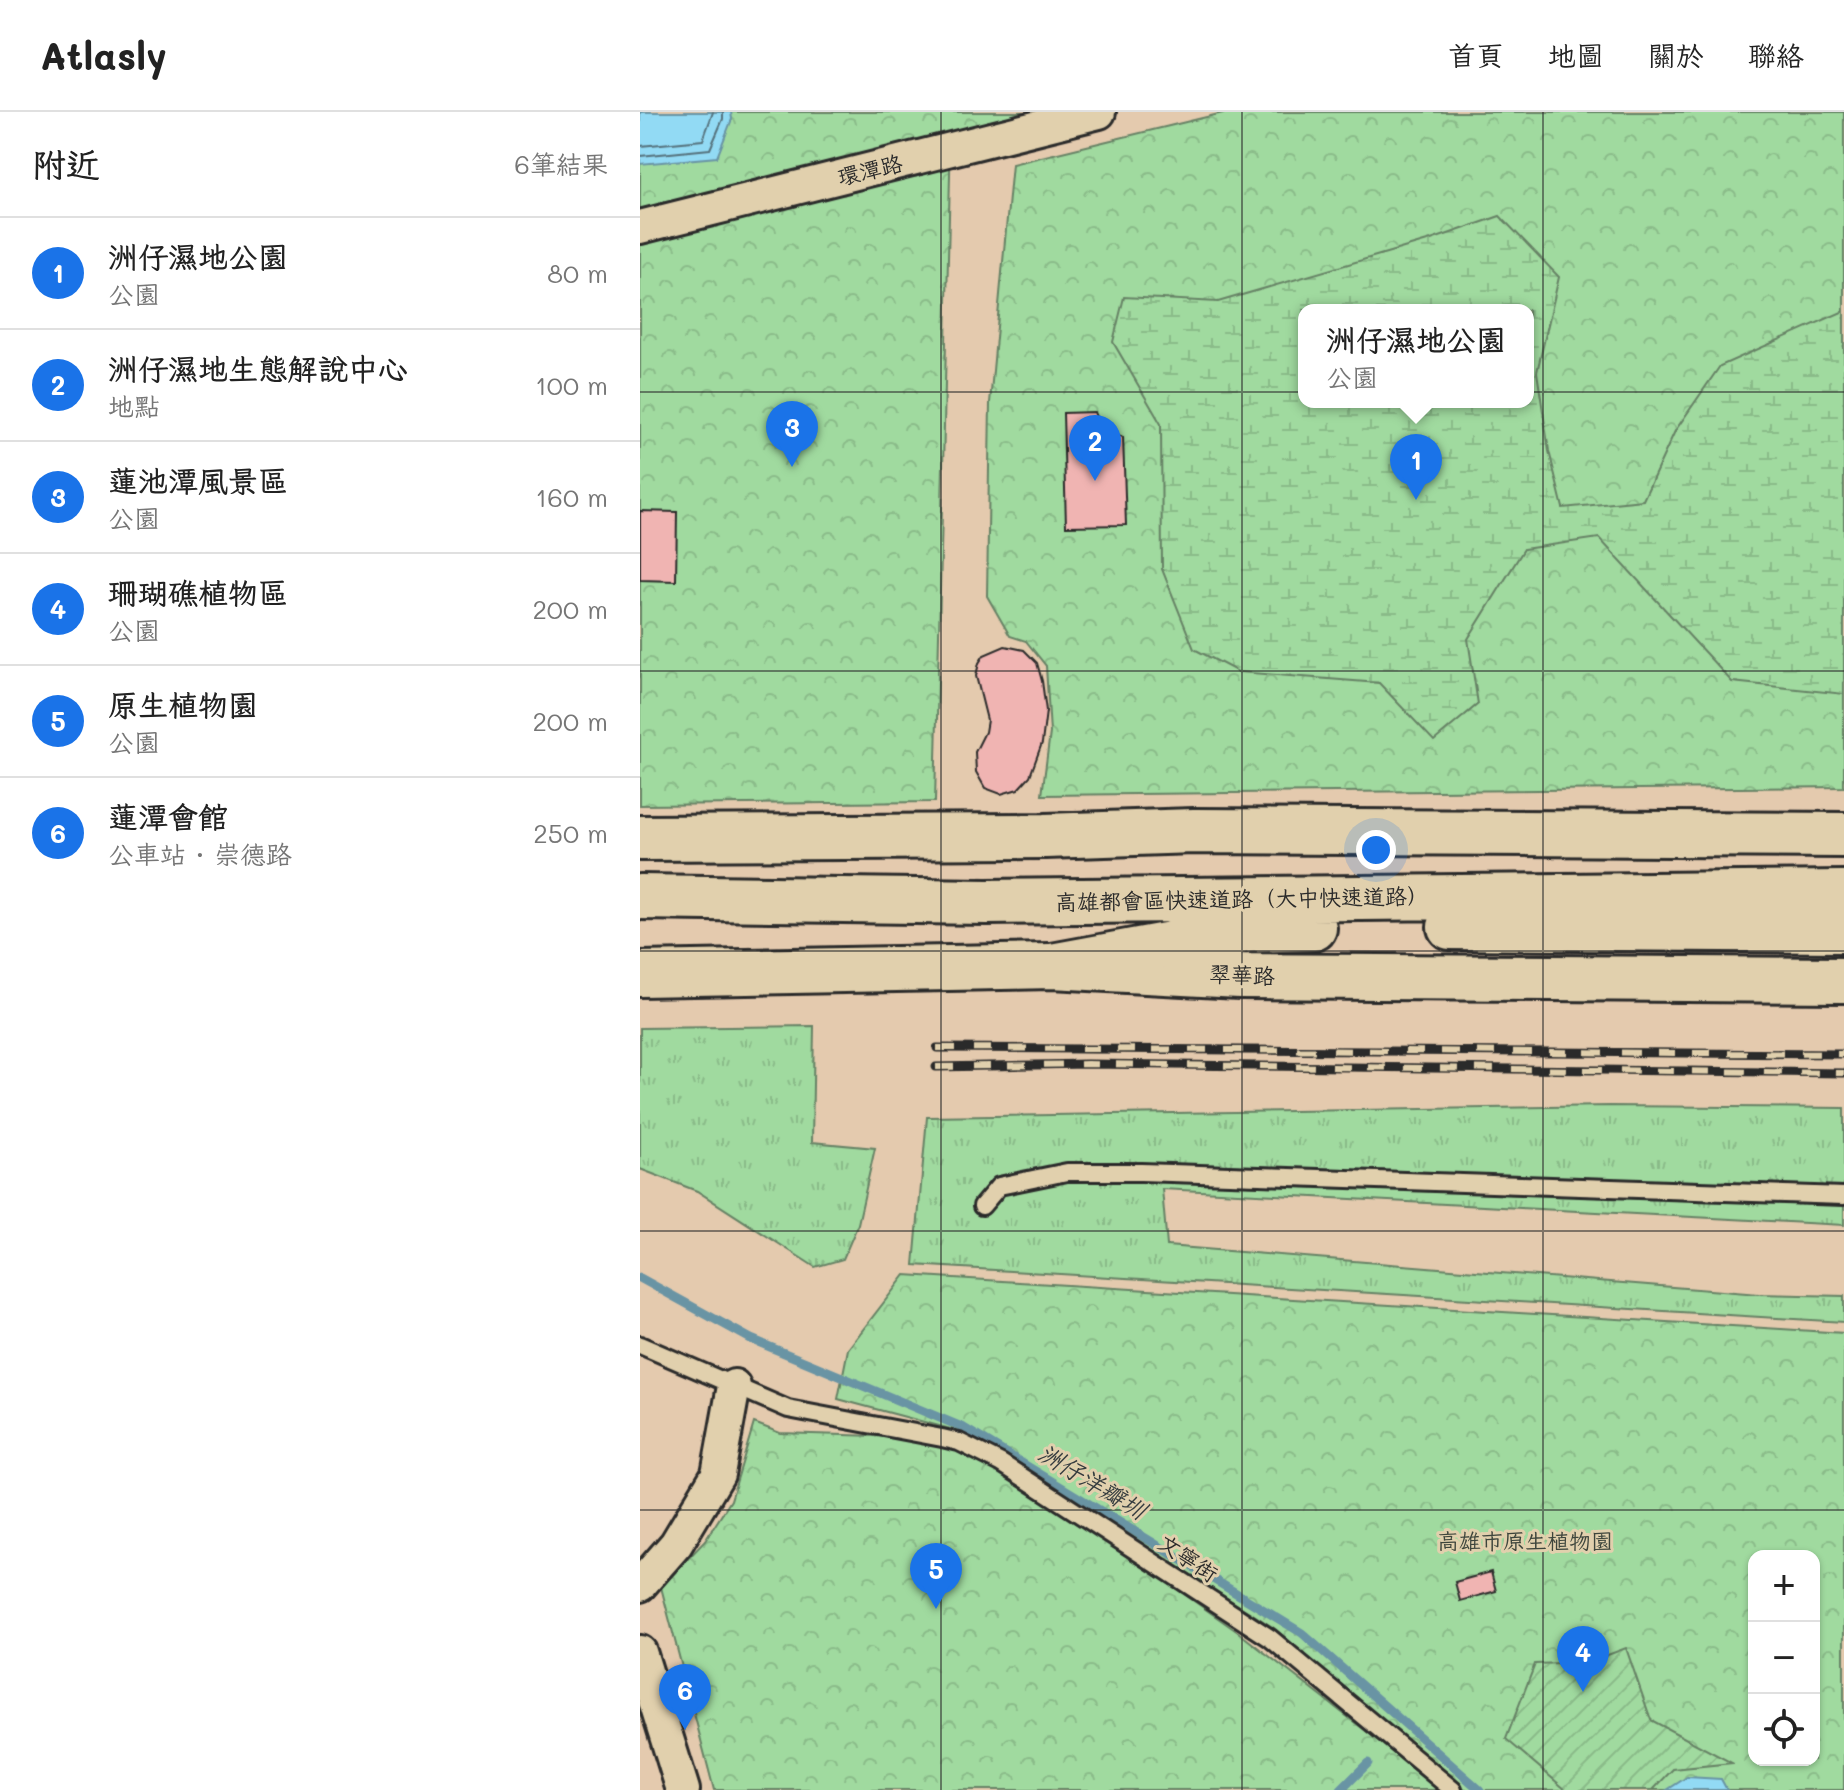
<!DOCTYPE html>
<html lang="zh-TW">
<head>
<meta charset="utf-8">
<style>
	body { margin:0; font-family:Mali,"LXGW WenKai TC",sans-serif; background:#f6f6f6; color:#222 }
	.controls { position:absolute; right:24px; bottom:24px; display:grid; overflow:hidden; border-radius:16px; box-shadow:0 2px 6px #0004 }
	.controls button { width:72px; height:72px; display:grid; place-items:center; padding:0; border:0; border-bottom:2px solid #e0e0e0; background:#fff; color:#222; font:40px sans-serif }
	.you { position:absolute; left:736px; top:738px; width:28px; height:28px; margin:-20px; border:6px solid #fff; border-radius:50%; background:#1a73e8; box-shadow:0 0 0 12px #1a73e833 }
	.badge { display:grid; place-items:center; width:52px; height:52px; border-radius:50%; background:#1a73e8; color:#fff; font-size:26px; font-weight:700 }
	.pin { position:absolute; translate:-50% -66px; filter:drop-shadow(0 2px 4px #0008) }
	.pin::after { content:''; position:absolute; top:42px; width:28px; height:24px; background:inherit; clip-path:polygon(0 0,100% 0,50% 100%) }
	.popup { position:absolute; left:658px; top:192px; width:236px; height:104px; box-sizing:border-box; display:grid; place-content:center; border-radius:16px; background:#fff; filter:drop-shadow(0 2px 6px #0005); font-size:26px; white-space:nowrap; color:#767676 }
	.popup b { font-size:30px; color:#222 }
	.popup::after { content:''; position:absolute; left:50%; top:100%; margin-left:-16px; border:16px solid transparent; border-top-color:#fff }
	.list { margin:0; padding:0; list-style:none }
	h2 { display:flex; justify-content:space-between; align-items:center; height:104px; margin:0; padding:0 32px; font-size:34px }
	h2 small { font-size:26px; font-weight:400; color:#767676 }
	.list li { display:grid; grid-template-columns:52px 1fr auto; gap:24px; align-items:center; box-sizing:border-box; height:112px; padding:0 32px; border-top:2px solid #e0e0e0 }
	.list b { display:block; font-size:30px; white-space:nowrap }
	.list p { margin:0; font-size:26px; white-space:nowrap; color:#767676 }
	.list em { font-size:26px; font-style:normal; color:#767676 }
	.icon { flex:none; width:44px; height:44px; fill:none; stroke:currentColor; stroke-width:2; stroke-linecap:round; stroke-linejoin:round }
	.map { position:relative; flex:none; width:1204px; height:1678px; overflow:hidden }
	header { display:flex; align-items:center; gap:48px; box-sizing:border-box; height:112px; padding:0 40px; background:#fff; border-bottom:2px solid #e0e0e0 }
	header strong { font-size:38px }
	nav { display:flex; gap:44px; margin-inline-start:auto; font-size:28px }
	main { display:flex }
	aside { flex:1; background:#fff }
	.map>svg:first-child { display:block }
	.grass { fill:url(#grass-tufts); stroke:#668265; stroke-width:2 }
	.forest { fill:url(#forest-crowns); stroke:#668265; stroke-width:2; fill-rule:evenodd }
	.wetland { fill:url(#wetland-marsh); stroke:#668265; stroke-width:2; fill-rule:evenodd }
	.garden { fill:url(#garden-furrows); stroke:#668265; stroke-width:2 }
	.water { fill:#92daf4; stroke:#6994a4; stroke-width:2 }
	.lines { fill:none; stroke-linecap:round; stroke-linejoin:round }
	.shore { stroke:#54717b; stroke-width:2 }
	.stream { stroke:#6994a4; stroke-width:9 }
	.building { fill:#f0b4b2; stroke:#2b2b2b; stroke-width:2 }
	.lane-casing { stroke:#2b2b2b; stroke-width:22 }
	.street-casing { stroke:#2b2b2b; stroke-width:38 }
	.primary-casing { stroke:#2b2b2b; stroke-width:50 }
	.highway-casing { stroke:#2b2b2b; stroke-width:50 }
	.lane { stroke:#e1d0ad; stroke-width:16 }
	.street { stroke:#e1d0ad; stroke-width:32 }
	.primary { stroke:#e1d0ad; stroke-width:44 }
	.highway { stroke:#e1d0ad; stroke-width:44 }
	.rail-casing { stroke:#2b2b2b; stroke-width:9 }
	.rail { stroke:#e1d0ad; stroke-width:6; stroke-dasharray:18; stroke-linecap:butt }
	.grid { fill:none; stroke:#2b2b2b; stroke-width:2; stroke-opacity:0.55 }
	.labels { text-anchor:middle; stroke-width:6; stroke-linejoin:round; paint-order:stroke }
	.street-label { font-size:22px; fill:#2b2b2b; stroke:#e1d0ad }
	.park-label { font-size:22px; fill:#3d453c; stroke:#e1d0ad }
	.water-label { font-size:24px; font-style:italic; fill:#353c3f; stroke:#e1d0ad }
</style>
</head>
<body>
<header>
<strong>Atlasly</strong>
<nav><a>首頁</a><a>地圖</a><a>關於</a><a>聯絡</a></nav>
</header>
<main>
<aside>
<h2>附近<small>6筆結果</small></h2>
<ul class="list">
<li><span class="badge">1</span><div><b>洲仔濕地公園</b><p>公園</p></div><em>80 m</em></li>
<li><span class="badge">2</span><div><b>洲仔濕地生態解說中心</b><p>地點</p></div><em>100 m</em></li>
<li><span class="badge">3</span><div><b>蓮池潭風景區</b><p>公園</p></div><em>160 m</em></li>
<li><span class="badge">4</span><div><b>珊瑚礁植物區</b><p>公園</p></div><em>200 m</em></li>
<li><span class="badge">5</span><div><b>原生植物園</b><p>公園</p></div><em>200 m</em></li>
<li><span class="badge">6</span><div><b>蓮潭會館</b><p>公車站 · 崇德路</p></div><em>250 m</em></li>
</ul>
</aside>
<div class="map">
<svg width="1204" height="1678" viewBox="0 0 1204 1678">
	<defs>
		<pattern id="grass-tufts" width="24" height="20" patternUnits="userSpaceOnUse" patternTransform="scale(2)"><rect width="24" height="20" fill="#a0da9f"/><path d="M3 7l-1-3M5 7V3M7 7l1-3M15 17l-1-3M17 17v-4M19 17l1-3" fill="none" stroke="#8abb89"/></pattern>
		<pattern id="forest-crowns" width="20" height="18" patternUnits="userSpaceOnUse" patternTransform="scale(2)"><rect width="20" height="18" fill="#a0da9f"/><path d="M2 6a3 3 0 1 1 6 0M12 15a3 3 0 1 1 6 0" fill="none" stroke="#8abb89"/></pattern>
		<pattern id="wetland-marsh" width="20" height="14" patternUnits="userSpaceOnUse" patternTransform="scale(2)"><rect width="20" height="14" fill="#a0da9f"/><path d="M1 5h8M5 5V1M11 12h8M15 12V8" fill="none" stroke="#8abb89"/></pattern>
		<pattern id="garden-furrows" width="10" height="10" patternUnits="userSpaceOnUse" patternTransform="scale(2)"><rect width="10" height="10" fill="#a0da9f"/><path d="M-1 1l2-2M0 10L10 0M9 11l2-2" fill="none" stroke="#8abb89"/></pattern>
	</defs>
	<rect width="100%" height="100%" fill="#e4caae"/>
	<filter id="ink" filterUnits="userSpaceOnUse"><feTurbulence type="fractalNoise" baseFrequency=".0125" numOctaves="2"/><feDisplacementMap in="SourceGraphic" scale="16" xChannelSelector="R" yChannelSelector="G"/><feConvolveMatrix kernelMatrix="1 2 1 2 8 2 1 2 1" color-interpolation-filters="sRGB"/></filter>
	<g filter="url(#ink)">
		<path class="grass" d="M174,914L172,1030L235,1036L218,1112L203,1147L175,1155L57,1079L0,1057V916Z
			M970,994L1204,996V1113L522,1077L527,1134L1119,1182L1204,1184V1210L274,1153L287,1005Z"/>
		<path class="forest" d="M0,0H398L311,21L295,690L0,693Z
			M587,0H1204V675L402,683L410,621L406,554L386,529L370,524L347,484L350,291L372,52ZM664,198H888V290H664Z
			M265,1163L1204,1221V1678H825L634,1516L611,1501L314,1318L198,1287L208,1237ZM1114,1444H1174V1648H1114Z
			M114,1311L140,1321L268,1325L317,1338L393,1376L598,1520L802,1678H74L21,1475L65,1429L91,1388Z"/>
		<path class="wetland" d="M860,104L919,165L897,260L909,339L923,396L1003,388L1035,319L1080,254L1204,199V582L1092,570L959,426L884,437L828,527L838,592L794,629L739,571L598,560L554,537L522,457L521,312L473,230L484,185L578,190L791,128ZM664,198H888V290H664Z"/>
		<path class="garden" d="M986,1536L1011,1608L1092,1651L1033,1657L1013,1678H926L866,1627L895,1552L949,1550Z"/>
		<path class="water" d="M0,0H91L92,7L77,45L0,52Z
			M1047,1665L1081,1667L1087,1678H1027Z"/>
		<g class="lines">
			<path class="shore" d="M0,34L63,28L73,0
				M0,44L70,37L83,7V0"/>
			<path class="stream" d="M0,1166L111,1227L324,1316L662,1521L840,1678
				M701,1678L728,1651"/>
		</g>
		<path class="building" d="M454,300L461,318L483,325L486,413L426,414L423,301Z
			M0,399L37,400L36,469L0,468Z
			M365,534L384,538L397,551L402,569L406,599L402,631L390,664L378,677L361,682L345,676L336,660L335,640L345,620L347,608L336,564L339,551L344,543Z
			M851,1460L856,1479L820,1489L815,1470Z"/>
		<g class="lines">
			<g class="lane-casing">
				<path id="lane" d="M342,1094L359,1074L427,1060H501L1204,1084
					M0,1233L148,1297L302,1326L319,1330L361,1351L630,1526L813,1678"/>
			</g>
			<g class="street-casing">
				<path id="street" d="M0,115L459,0
					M0,1473L36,1432L78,1362L94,1274
					M0,1540L43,1678"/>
			</g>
			<g class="primary-casing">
				<path id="primary" d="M0,726L405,724L554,719L1204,723
					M0,862L412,854L600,864L1204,868"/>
			</g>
			<g class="highway-casing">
				<path id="highway" d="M0,785L347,790L1204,781
					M810,815L1204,818
					M412,854L608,818L674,816"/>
			</g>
			<use href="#lane" class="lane"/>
			<use href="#street" class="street"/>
			<use href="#primary" class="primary"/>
			<use href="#highway" class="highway"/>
			<g class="rail-casing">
				<path id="rail" d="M297,936L1204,942
					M296,955L447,952L1204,961"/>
			</g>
			<use href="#rail" class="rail"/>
		</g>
	</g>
	<path class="grid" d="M301,0V1678M602,0V1678M903,0V1678M0,280H1204M0,559H1204M0,839H1204M0,1119H1204M0,1398H1204"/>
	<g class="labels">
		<g class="street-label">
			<text transform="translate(230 58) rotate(-13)" y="8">環潭路</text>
			<text transform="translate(602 787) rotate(-1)" y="8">高雄都會區快速道路（大中快速道路）</text>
			<text transform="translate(602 863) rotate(2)" y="8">翠華路</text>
			<text transform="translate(548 1446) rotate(34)" y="8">文寧街</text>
		</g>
		<g class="park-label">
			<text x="885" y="1437">高雄市原生植物園</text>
		</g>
		<g class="water-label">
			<text transform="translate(452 1370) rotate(31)" y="8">洲仔洋瓣圳</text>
		</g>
	</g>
</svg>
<div class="controls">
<button>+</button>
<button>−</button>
<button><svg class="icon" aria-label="locate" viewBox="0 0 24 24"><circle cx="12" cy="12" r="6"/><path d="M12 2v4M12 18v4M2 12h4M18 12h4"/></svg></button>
</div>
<div class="you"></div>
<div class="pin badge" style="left:776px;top:388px">1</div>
<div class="popup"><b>洲仔濕地公園</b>公園</div>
<div class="pin badge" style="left:455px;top:369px">2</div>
<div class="pin badge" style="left:152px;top:355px">3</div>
<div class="pin badge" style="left:943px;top:1580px">4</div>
<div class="pin badge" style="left:296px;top:1497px">5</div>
<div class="pin badge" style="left:45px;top:1618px">6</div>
</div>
</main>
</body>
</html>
